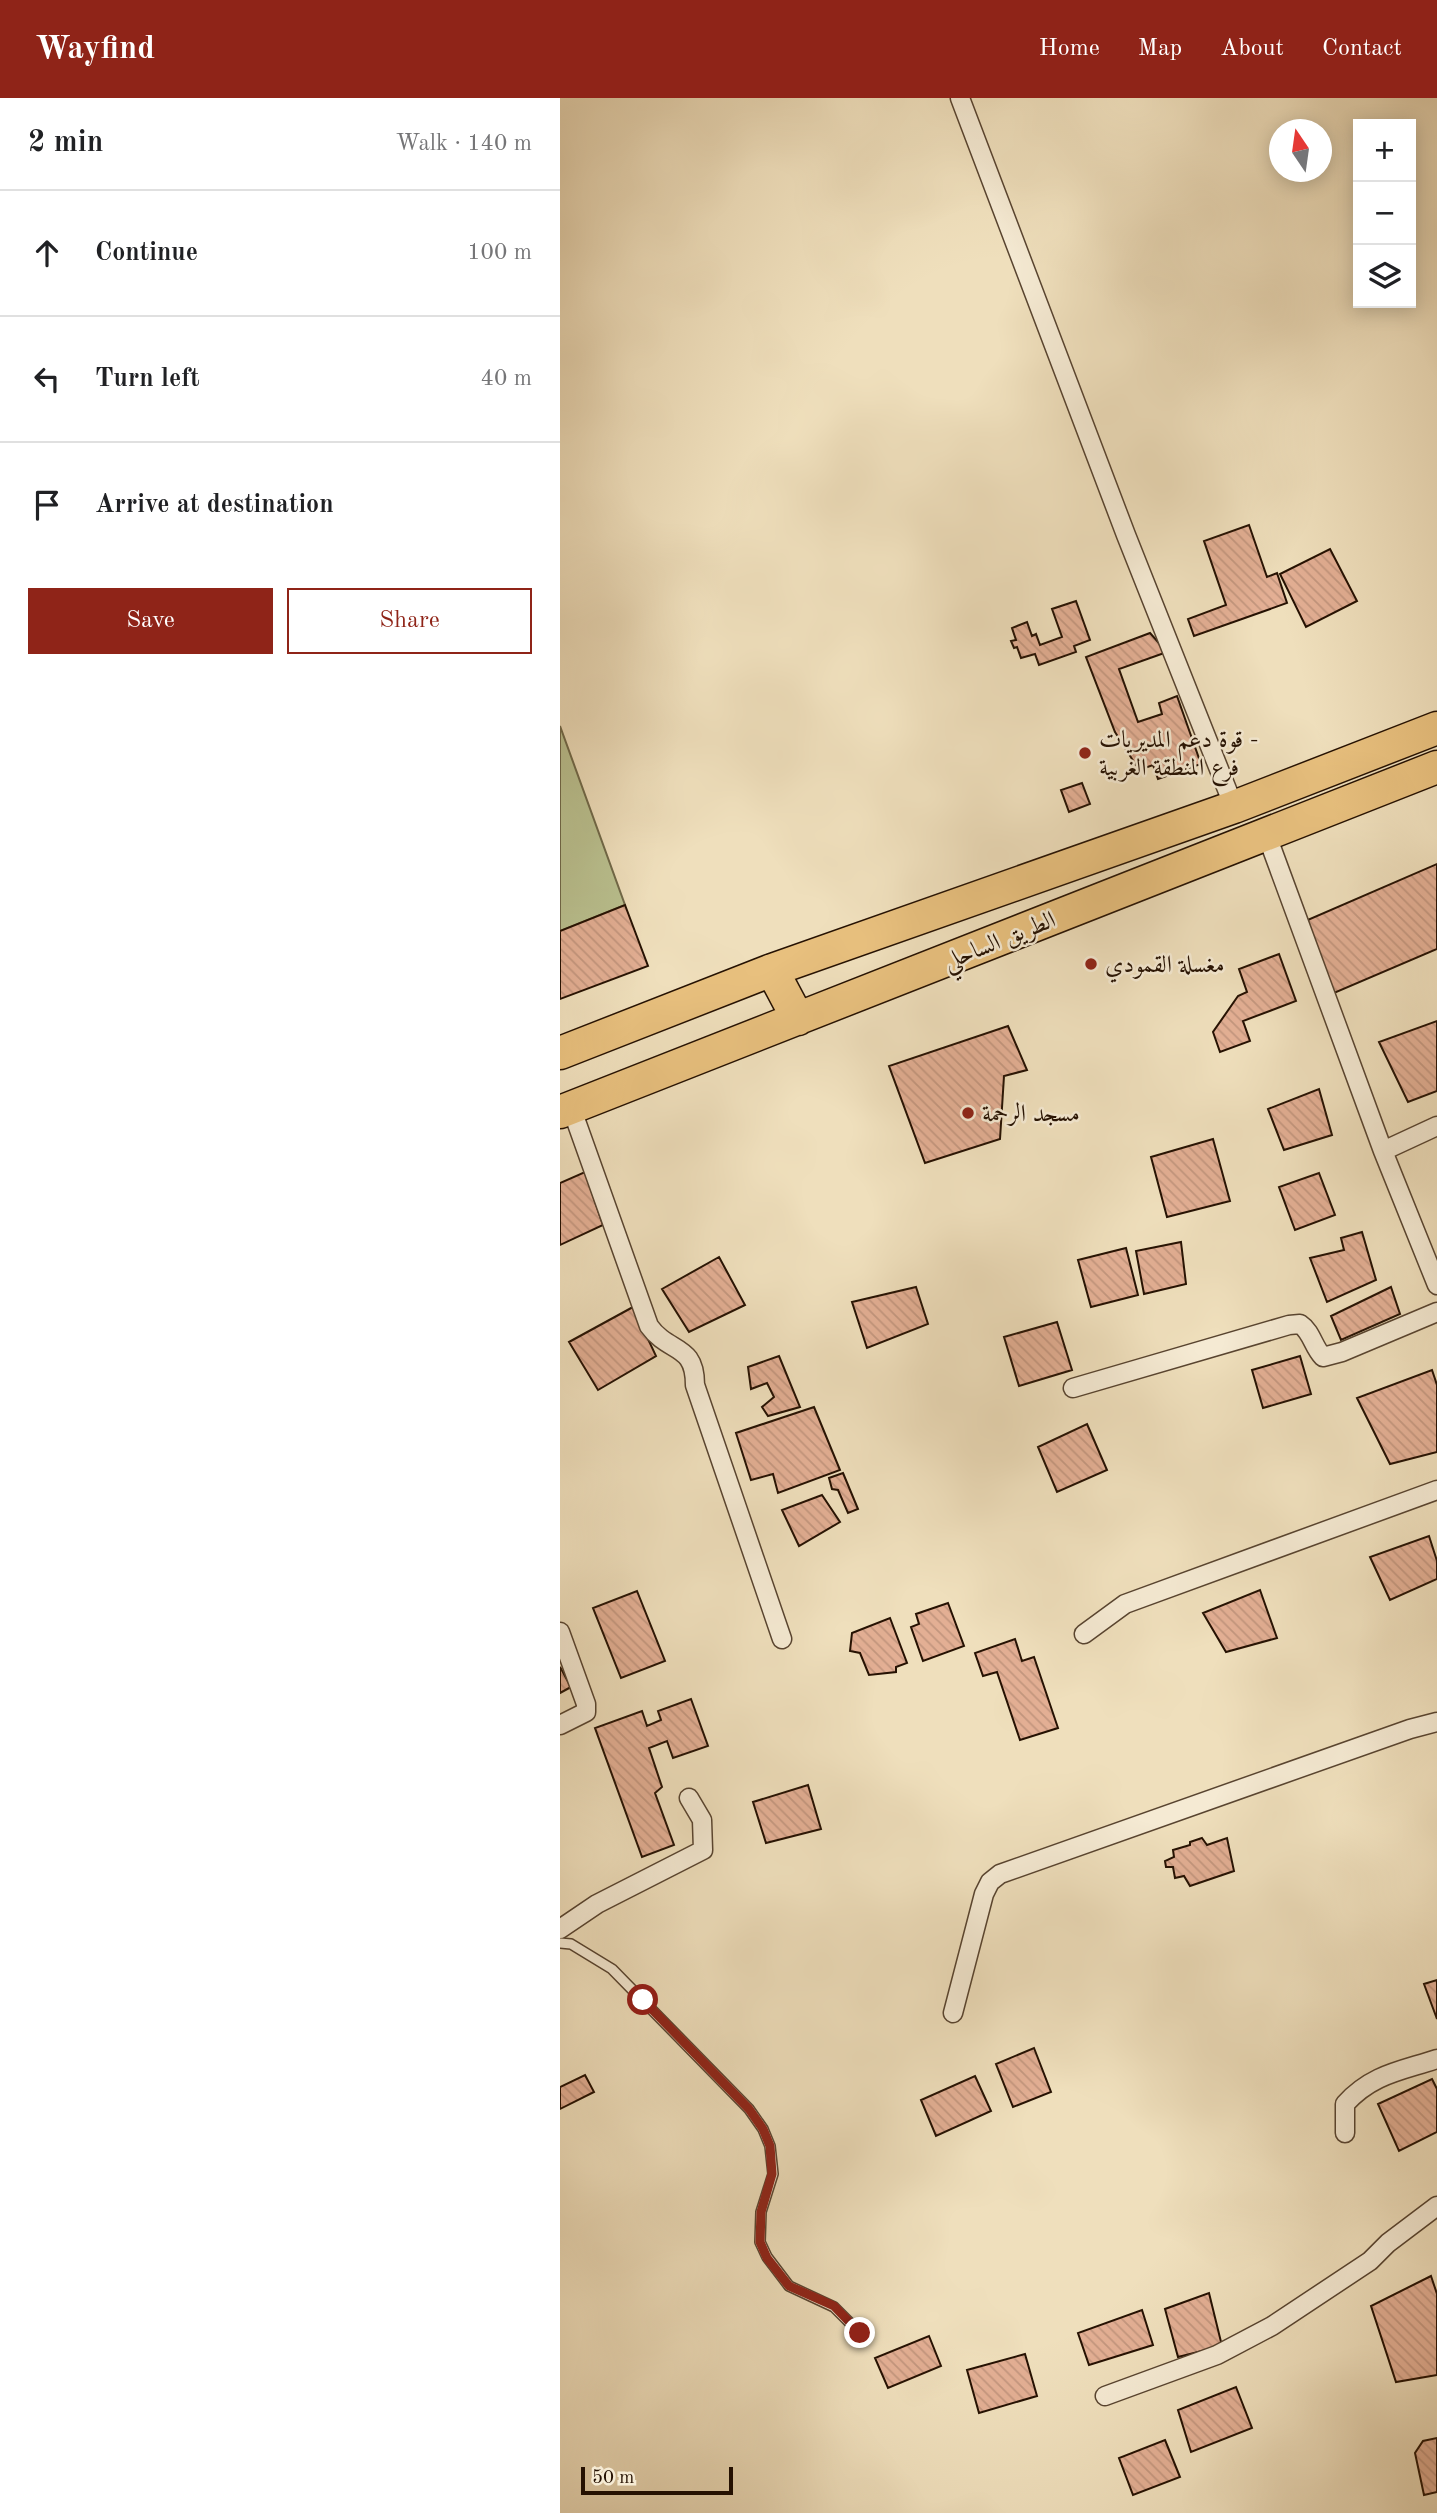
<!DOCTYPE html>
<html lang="en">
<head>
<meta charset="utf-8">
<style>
	body { margin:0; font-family:"Old Standard TT",Amiri,serif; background:#f6f6f6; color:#202124 }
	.controls { position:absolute; right:21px; top:21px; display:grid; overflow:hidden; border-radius:0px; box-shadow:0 4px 18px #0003 }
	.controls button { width:63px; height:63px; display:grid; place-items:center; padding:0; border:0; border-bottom:2px solid #e0e0e0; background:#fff; color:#202124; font:35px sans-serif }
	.compass { position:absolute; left:709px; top:21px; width:63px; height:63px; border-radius:50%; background:#fff; box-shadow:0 4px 18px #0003; rotate:347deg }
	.scale { position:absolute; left:21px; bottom:18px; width:152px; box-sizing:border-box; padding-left:7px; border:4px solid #251102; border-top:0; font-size:19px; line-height:24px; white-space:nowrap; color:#251102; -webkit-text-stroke:5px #f5ead3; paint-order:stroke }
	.stop { position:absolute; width:21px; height:21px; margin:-16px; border:5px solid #8f2418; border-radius:50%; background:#fff }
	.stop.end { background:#8f2418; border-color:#fff; box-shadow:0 2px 7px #0008 }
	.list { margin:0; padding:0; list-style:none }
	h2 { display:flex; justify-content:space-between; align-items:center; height:91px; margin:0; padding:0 28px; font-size:30px }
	h2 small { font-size:23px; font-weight:400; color:#757577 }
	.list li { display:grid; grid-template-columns:46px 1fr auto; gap:21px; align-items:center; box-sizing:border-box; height:126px; padding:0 28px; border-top:2px solid #e0e0e0 }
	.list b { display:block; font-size:26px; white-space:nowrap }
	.list em { font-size:23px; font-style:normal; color:#757577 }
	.actions { display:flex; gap:14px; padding:21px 28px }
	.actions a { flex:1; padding:16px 0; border:2px solid #8f2418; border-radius:0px; text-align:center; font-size:24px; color:#8f2418 }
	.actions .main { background:#8f2418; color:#fff }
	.icon { flex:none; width:38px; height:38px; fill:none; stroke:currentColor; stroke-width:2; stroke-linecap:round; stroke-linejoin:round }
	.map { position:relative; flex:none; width:877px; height:2415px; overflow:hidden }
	header { display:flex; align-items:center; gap:42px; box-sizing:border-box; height:98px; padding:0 35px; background:#8f2418; color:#fff }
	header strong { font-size:33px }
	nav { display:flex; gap:38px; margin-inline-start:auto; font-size:24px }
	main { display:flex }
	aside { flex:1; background:#fff }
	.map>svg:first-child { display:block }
	.pitch { fill:#bac190; stroke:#706949; stroke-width:2 }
	.building { fill:url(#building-back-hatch); stroke:#251102; stroke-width:2 }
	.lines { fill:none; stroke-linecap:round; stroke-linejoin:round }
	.lane-casing { stroke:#584430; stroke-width:12 }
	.street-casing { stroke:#584430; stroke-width:21 }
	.highway-casing { stroke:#251102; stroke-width:35 }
	.lane { stroke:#f5ead3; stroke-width:9 }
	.street { stroke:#f5ead3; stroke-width:18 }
	.highway { stroke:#e8c07e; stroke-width:32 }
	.route { stroke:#8f2418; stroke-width:9 }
	.poi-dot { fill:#8f2418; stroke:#f5ead3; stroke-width:2.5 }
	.labels { text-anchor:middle; stroke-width:5; stroke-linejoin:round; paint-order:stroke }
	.poi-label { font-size:24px; fill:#251102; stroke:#f5ead3; text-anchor:start }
	.street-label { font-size:24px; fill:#251102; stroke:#f5ead3 }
</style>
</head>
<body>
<header>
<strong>Wayfind</strong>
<nav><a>Home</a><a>Map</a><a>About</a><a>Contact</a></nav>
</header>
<main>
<aside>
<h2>2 min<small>Walk · 140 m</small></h2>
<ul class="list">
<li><svg class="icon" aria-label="ahead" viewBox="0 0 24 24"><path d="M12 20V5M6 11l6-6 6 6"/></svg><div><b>Continue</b></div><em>100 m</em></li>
<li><svg class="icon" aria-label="left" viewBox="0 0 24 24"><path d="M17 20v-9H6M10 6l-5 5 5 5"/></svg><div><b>Turn left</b></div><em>40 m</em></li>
<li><svg class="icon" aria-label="arrive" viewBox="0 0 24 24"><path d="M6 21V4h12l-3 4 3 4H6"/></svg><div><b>Arrive at destination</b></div></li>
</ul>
<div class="actions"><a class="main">Save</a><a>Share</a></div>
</aside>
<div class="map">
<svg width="877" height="2415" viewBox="0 0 877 2415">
	<defs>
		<pattern id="building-back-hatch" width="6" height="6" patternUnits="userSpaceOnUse" patternTransform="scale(1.75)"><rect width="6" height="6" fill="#e3af94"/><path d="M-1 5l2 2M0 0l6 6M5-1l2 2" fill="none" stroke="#c3967e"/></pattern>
	</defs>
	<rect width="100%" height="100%" fill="#efdfbc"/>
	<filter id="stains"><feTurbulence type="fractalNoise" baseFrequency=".00286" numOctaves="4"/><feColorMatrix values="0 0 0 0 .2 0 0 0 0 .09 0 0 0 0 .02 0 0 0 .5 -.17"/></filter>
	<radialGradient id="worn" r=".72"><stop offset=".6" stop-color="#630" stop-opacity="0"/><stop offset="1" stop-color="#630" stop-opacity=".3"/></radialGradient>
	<path class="pitch" d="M0,628L65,807L0,833Z"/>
	<path class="building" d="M689,427L707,479L717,475L727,505L634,538L628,521L666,507L644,443Z
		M770,451L797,503L746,529L720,476Z
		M516,503L530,542L514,548L516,554L479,567L475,556L461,560L457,549L454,550L451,543L456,542L452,530L467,524L472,538L476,536L480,547L502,539L492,511Z
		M590,535L607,554L559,571L578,624L602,616L599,605L617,598L641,666L598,681L593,667L579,672L555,634L526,559Z
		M522,685L530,706L509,714L501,692Z
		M877,766V851L774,895L743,824Z
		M65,807L88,868L0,901V833Z
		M719,856L736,903L683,923L690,943L660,954L653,934L678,898L687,894L679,871Z
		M877,923V993L848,1004L819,944Z
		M448,928L467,972L444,978L440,1041L365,1065L329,968Z
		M759,991L772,1037L724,1052L708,1011Z
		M653,1041L670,1103L607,1119L591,1059Z
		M25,1074L43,1127L0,1147V1085Z
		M759,1075L775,1117L735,1132L719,1089Z
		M802,1134L816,1182L767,1204L750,1160L784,1152L781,1140Z
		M621,1144L626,1186L584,1196L576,1153Z
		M566,1150L578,1197L531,1209L518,1162Z
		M159,1159L185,1207L129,1234L102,1191Z
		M356,1189L368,1226L307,1250L292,1204Z
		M831,1189L840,1216L781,1242L771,1218Z
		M73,1209L96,1258L38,1292L9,1244Z
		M497,1224L512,1272L459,1288L444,1239Z
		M219,1258L240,1309L208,1318L202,1309L214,1299L207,1285L191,1291L188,1269Z
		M740,1258L751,1296L703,1310L692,1272Z
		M872,1272L877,1287V1354L830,1366L797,1300Z
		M254,1309L280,1372L218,1395L213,1376L191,1382L176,1335Z
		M527,1326L547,1372L497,1394L478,1349Z
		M283,1375L298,1411L288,1415L278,1392L272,1391L269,1380Z
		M262,1397L280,1424L239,1448L222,1412Z
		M869,1438L877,1463V1481L830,1502L810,1459Z
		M700,1492L717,1540L666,1554L643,1515Z
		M77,1493L105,1563L61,1580L33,1510Z
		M388,1505L404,1548L363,1563L351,1529L359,1526L356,1516Z
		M330,1520L347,1565L336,1569V1574L309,1577L300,1555L290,1553L292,1535Z
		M455,1541L462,1563L474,1559L498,1630L460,1642L437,1574L423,1578L415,1555Z
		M0,1569L11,1589L0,1595Z
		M131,1601L148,1648L113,1660L107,1643L89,1650L102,1689L95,1695L114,1747L82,1759L35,1630L82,1613L87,1628L101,1622L98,1613Z
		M248,1687L261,1731L206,1745L193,1704Z
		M642,1740L647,1747L667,1740L674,1773L630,1788L624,1778L615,1780L613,1769H606L605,1763L614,1759L613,1752L630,1747V1744Z
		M877,1882V1921L864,1886Z
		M474,1950L491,1994L453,2009L436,1966Z
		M25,1977L34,1994L0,2011V1989Z
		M415,1978L431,2013L376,2038L361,2002Z
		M872,1981L877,1991V2034L839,2053L818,2006Z
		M871,2178L877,2196V2277L836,2284L811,2208Z
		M649,2195L662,2248L618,2259L605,2211Z
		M582,2212L593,2247L529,2267L518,2235Z
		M369,2238L381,2268L328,2290L315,2260Z
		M465,2256L477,2298L419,2315L407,2272Z
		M676,2289L692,2330L631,2354L618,2312Z
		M877,2340V2394L864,2397L855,2355L863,2343Z
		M605,2342L620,2379L573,2397L559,2360Z"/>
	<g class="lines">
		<g class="lane-casing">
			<path id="lane" d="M0,1845L11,1846L52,1871L189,2011L203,2031L210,2048L213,2076L201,2114L200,2144L207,2159L229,2188L274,2209L300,2235"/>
		</g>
		<g class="street-casing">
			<path id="street" d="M400,0L566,437L674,709
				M706,735L823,1053L877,1187
				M11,1009L89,1228C109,1256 135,1245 135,1287L222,1541
				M823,1053L877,1028
				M513,1290L729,1227L740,1226C752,1234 753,1249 763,1259L782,1254L877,1214
				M0,1534L26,1606V1614L0,1627
				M524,1536L565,1506L877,1392
				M0,1831L37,1806L143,1752L142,1722L129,1700
				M393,1915L424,1796L430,1784L440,1776L850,1631L877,1624
				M785,2035V2006C812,1976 841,1973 877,1961
				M545,2298L657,2257L712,2228L810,2163L828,2145L877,2108"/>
		</g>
		<g class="highway-casing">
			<path id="highway" d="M212,872L238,921
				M0,955L212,872L674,709L877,630
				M0,1014L877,669"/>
		</g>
		<use href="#lane" class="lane"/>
		<use href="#street" class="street"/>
		<use href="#highway" class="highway"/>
	</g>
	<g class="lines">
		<path class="route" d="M83,1902L189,2011L203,2031L210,2048L212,2076L201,2114L200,2144L207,2160L229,2188L274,2208L300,2235"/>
	</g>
	<g class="poi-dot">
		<circle cx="525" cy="655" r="7"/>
		<circle cx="531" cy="866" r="7"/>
		<circle cx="408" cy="1015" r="7"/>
	</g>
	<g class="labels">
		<g class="poi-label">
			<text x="539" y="649">قوة دعم المديريات -<tspan x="539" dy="28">فرع المنطقة الغربية</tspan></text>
			<text x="545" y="874">مغسلة القمودي</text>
			<text x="422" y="1023">مسجد الرحمة</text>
		</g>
		<g class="street-label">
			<text transform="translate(439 842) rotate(-22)" y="8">الطريق الساحلي</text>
		</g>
	</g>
	<rect width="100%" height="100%" filter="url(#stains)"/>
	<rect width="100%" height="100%" fill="url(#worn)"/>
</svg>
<div class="controls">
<button>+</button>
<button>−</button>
<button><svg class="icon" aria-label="layers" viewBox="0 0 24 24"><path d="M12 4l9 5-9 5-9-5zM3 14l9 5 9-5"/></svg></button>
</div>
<svg class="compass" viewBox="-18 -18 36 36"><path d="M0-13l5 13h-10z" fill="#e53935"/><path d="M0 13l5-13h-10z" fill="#757577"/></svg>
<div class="scale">50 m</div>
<div class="stop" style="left:83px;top:1902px"></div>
<div class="stop end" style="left:300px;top:2235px"></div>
</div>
</main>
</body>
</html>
